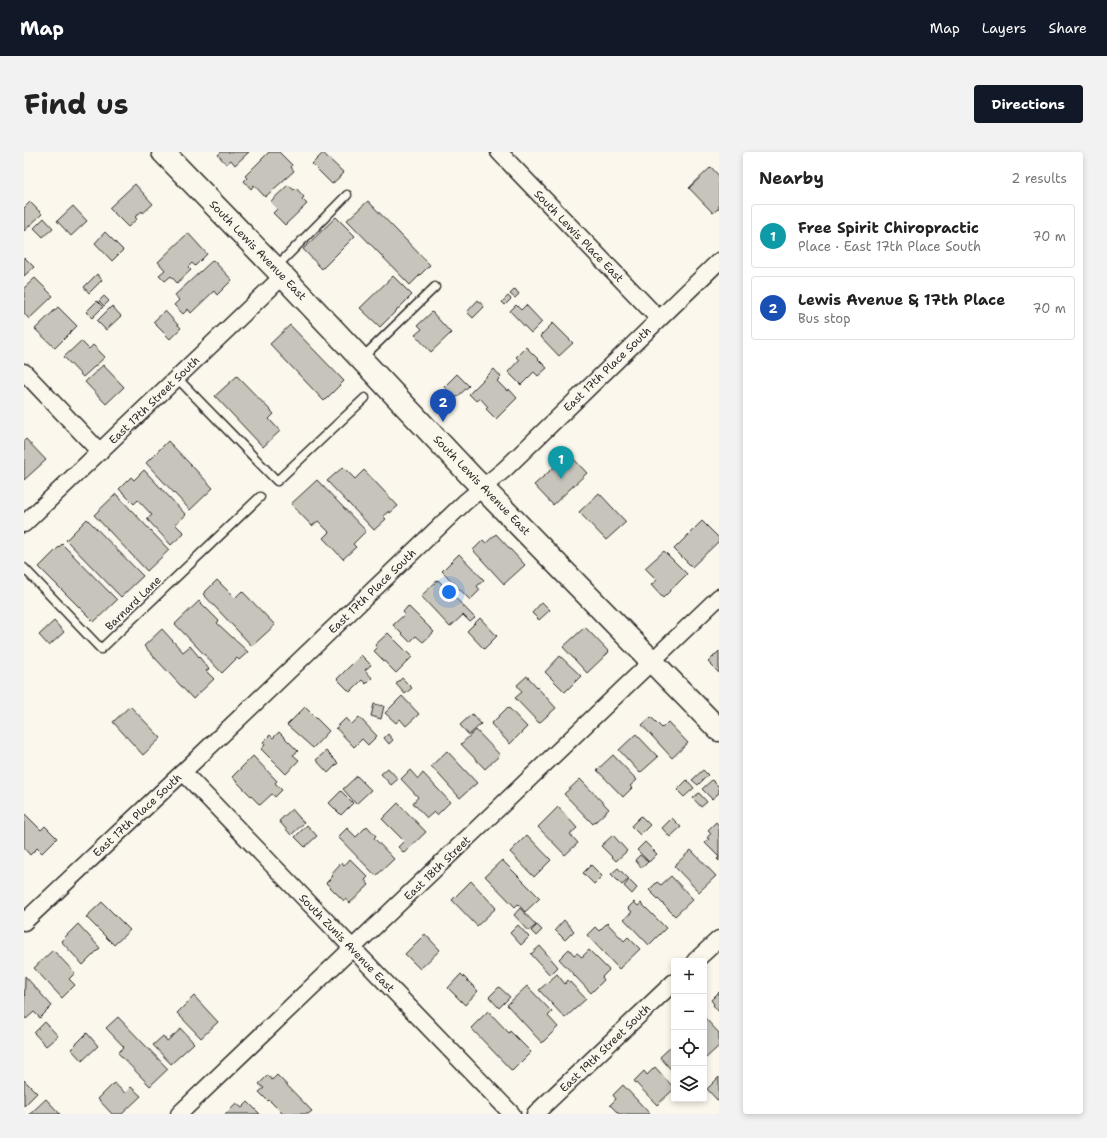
<!DOCTYPE html>
<html lang="en">
<head>
<meta charset="utf-8">
<style>
	body { margin:0; font-family:"Shantell Sans",sans-serif; background:#f2f2f2; color:#222 }
	.controls { position:absolute; right:12px; bottom:12px; display:grid; overflow:hidden; border-radius:4px; box-shadow:0 2px 6px #0003 }
	.controls button { width:36px; height:36px; display:grid; place-items:center; padding:0; border:0; border-bottom:1px solid #e0e0e0; background:#fff; color:#222; font:20px sans-serif }
	.you { position:absolute; left:425px; top:440px; width:14px; height:14px; margin:-10px; border:3px solid #fff; border-radius:50%; background:#1a73e8; box-shadow:0 0 0 6px #1a73e833 }
	.badge { display:grid; place-items:center; width:26px; height:26px; border-radius:50%; background:#111827; color:#fff; font-size:13px; font-weight:700 }
	.pin { position:absolute; translate:-50% -33px; filter:drop-shadow(0 1px 2px #0008) }
	.pin::after { content:''; position:absolute; top:21px; width:14px; height:12px; background:inherit; clip-path:polygon(0 0,100% 0,50% 100%) }
	.list { margin:0; padding:0; list-style:none }
	h2 { display:flex; justify-content:space-between; align-items:center; height:52px; margin:0; padding:0 16px; font-size:17px }
	h2 small { font-size:13px; font-weight:400; color:#767676 }
	.list li { display:grid; grid-template-columns:26px 1fr auto; gap:12px; align-items:center; box-sizing:border-box; height:64px; margin:0 8px 8px; padding:0 8px; border:1px solid #e0e0e0; border-radius:4px }
	.list b { display:block; font-size:15px; white-space:nowrap }
	.list p { margin:0; font-size:13px; white-space:nowrap; color:#767676 }
	.list em { font-size:13px; font-style:normal; color:#767676 }
	.icon { flex:none; width:22px; height:22px; fill:none; stroke:currentColor; stroke-width:2; stroke-linecap:round; stroke-linejoin:round }
	.map { position:relative; flex:none; width:695px; height:962px; overflow:hidden; border-radius:4px }
	header { display:flex; align-items:center; gap:24px; box-sizing:border-box; height:56px; padding:0 20px; background:#111827; color:#fff }
	header strong { font-size:19px }
	nav { display:flex; gap:22px; margin-inline-start:auto; font-size:14px }
	.intro { display:flex; align-items:center; justify-content:space-between; box-sizing:border-box; height:96px; padding:0 24px }
	h1 { margin:0; font-size:28px }
	.button { padding:10px 18px; border-radius:4px; background:#111827; color:#fff; font-size:14px; font-weight:700 }
	main { display:flex; gap:24px; padding:0 24px }
	aside { flex:1; background:#fff; border-radius:4px; box-shadow:0 2px 6px #0003 }
	.map>svg:first-child { display:block }
	.building { fill:#c7c4bc; stroke:#2b2b2b }
	.lines { fill:none; stroke-linecap:round; stroke-linejoin:round }
	.service-casing { stroke:#2b2b2b; stroke-width:11 }
	.minor-casing { stroke:#2b2b2b; stroke-width:19 }
	.secondary-casing { stroke:#2b2b2b; stroke-width:25 }
	.service { stroke:#fbf7ec; stroke-width:8 }
	.minor { stroke:#fbf7ec; stroke-width:16 }
	.secondary { stroke:#fbf7ec; stroke-width:22 }
	.labels { text-anchor:middle; stroke-width:3; stroke-linejoin:round; paint-order:stroke }
	.street-label { font-size:11px; fill:#2b2b2b; stroke:#fbf7ec }
</style>
</head>
<body>
<header>
<strong>Map</strong>
<nav><a>Map</a><a>Layers</a><a>Share</a></nav>
</header>
<div class="intro"><h1>Find us</h1><a class="button">Directions</a></div>
<main>
<div class="map">
<svg width="695" height="962" viewBox="0 0 695 962">
	<rect width="100%" height="100%" fill="#fbf7ec"/>
	<filter id="ink" filterUnits="userSpaceOnUse"><feTurbulence type="fractalNoise" baseFrequency=".025" numOctaves="2"/><feDisplacementMap in="SourceGraphic" scale="8" xChannelSelector="R" yChannelSelector="G"/><feConvolveMatrix kernelMatrix="1 2 1 2 8 2 1 2 1" color-interpolation-filters="sRGB"/></filter>
	<g filter="url(#ink)">
		<path class="building" d="M197,0H225L211,13L207,8L202,12L194,3Z
			M245,0H255L268,13L267,15L270,19L241,45L230,33L227,37L220,29L223,26L221,24Z
			M299,1L320,21L308,32L288,12Z
			M687,15L695,24V56L689,61L665,36Z
			M111,32L129,52L119,61L118,59L111,65L113,67L104,75L85,56Z
			M264,33L270,38L272,36L280,45L278,47L283,52L261,73L249,61L253,57L246,50Z
			M344,49L406,113L386,133L323,68Z
			M6,50L18,62L0,79V56Z
			M49,54L63,69L47,84L33,69Z
			M312,65L331,84L298,117L279,97Z
			M20,66L29,76L19,85L10,76Z
			M81,80L99,98L88,109L71,91Z
			M164,81L183,102L171,114L168,111L164,115L167,118L153,131L147,124L141,129L135,123L141,118L134,110Z
			M0,105L10,115L0,124Z
			M189,108L208,128L193,143L190,139L167,161L164,157L159,162L150,153L155,148L151,143Z
			M73,122L78,128L65,141L60,135Z
			M369,124L388,143L356,175L336,156Z
			M11,126L29,144L5,167L0,161V136Z
			M491,137L495,142L491,146L486,142Z
			M80,144L85,149L80,154L75,149Z
			M484,144L487,147L481,153L478,150Z
			M454,148L460,155L449,166L443,160Z
			M73,149L79,155L68,166L62,160Z
			M492,153L497,158L502,153L518,170L507,181L486,159Z
			M88,154L97,164L82,178L73,169Z
			M34,155L53,174L31,196L11,177Z
			M141,159L157,176L146,187L129,170Z
			M408,160L427,181L407,200L391,183L398,177L394,173Z
			M529,171L549,191L535,204L516,184Z
			M266,173L320,229L300,249L246,192Z
			M57,189L65,197L69,193L81,205L59,225L40,205Z
			M502,195L523,216L514,224L510,220L497,233L484,220L495,208L492,205Z
			M79,213L100,235L82,252L61,230Z
			M470,217L477,225L473,229L483,239L485,237L493,246L472,267L462,257L464,255L456,246L452,249L445,242Z
			M433,222L445,234L432,246L420,235Z
			M213,224L250,262L245,267L256,279L239,295L191,244Z
			M2,287L22,308L0,328V289Z
			M144,289L189,336L166,358L122,311Z
			M545,302L563,321L529,353L510,333Z
			M319,315L331,327L340,318L374,354L366,361L365,359L359,364L362,367L350,378L303,329Z
			M120,318L162,363L151,372L160,381L147,393L123,367L128,363L114,348L110,352L95,337L107,325L110,328Z
			M293,328L342,379L329,392L332,395L319,407L299,386L305,380L294,369L288,374L267,352Z
			M575,341L602,370L582,388L555,360Z
			M92,342L145,398L123,419L70,363Z
			M63,367L119,424L97,445L42,388Z
			M678,369L695,386V389L668,415L650,397Z
			M472,382L501,413L480,432L449,398L459,388L462,391Z
			M38,392L93,448L70,470L15,415Z
			M640,399L663,422L639,446L627,433L633,428L621,416Z
			M435,402L460,428L453,434L456,438L446,448L418,419Z
			M193,428L211,446L218,439L251,473L228,494L179,442Z
			M414,428L451,466L446,470L439,463L426,475L397,444Z
			M175,449L195,469L193,471L224,500L215,508L213,506L198,521L151,472Z
			M518,450L526,458L515,468L508,461Z
			M384,454L410,480L399,490L392,484L386,490L369,473L381,462L379,460Z
			M456,466L473,484L460,497L443,479Z
			M30,469L40,480L25,494L15,483Z
			M561,475L585,500L563,521L539,495Z
			M138,477L159,500L166,494L185,517L182,519L190,527L169,547L120,494Z
			M364,481L388,505L372,521L350,499L353,496L351,493Z
			M695,499V521L684,510Z
			M337,503L347,513L341,518L348,526L342,532L338,528L326,540L313,527Z
			M536,504L557,524L541,540L521,520Z
			M503,524L532,556L515,571L491,546L498,540L493,533Z
			M378,526L388,536L381,542L372,532Z
			M378,544L395,562L382,574L376,567L372,571L361,561Z
			M350,552L360,554L357,567L347,564Z
			M106,554L137,586L119,603L89,570Z
			M281,555L305,579L289,596L263,573Z
			M484,555L503,575L486,592L467,572Z
			M448,562L457,572L445,583L436,573Z
			M335,565L353,584L344,593L338,587L330,595L312,576L322,566L328,572Z
			M627,565L638,576L644,570L664,591L648,606L618,573Z
			M452,578L476,603L461,617L437,592Z
			M255,580L274,599L269,603L275,608L262,622L237,597L241,593L239,590L246,583L249,586Z
			M364,582L369,588L365,592L360,586Z
			M612,582L634,605L616,621L595,598Z
			M302,599L314,611L304,621L292,608Z
			M423,599L453,631L436,646L407,614Z
			M589,603L613,628L606,634L608,636L599,645L573,618Z
			M229,604L253,629L251,631L258,638L251,645L248,642L236,653L208,625Z
			M364,616L374,627L367,633L357,622Z
			M386,618L394,627L399,621L426,650L413,663L410,660L403,666L389,651L394,645L377,627Z
			M679,618L684,623L674,633L668,628Z
			M333,624L347,638L332,652L319,637Z
			M556,627L585,657L569,672L540,642Z
			M663,628L670,636L660,645L653,638Z
			M688,628L695,635V641L688,647L678,637Z
			M317,639L329,651L317,663L305,651Z
			M675,641L683,650L677,655L669,646Z
			M374,651L402,680L380,701L374,695L380,689L358,667Z
			M534,655L553,676L546,682L554,691L541,703L514,675Z
			M268,657L280,671L267,683L255,669Z
			M0,661L17,678L21,674L33,686L18,701L13,696L6,703L0,696Z
			M617,664L626,673L616,683L607,674Z
			M648,666L657,675L646,685L638,676Z
			M692,670L695,674V709L693,707L695,705L681,691L685,687L683,686L687,681L684,678Z
			M283,673L293,684L281,695L271,685Z
			M343,674L352,684L350,686L370,707L352,724L314,685L323,676L332,685Z
			M503,683L527,708L510,725L486,700Z
			M589,683L603,699L592,709L577,694Z
			M621,690L633,702L625,710L613,698Z
			M667,698L692,724L675,740L650,714Z
			M616,703L624,710L618,716L611,708Z
			M326,707L344,725L341,728L345,733L326,751L321,747L320,749L302,731L309,724L307,722L317,711L320,714Z
			M478,708L516,746L501,760L494,752L491,755L461,724Z
			M567,713L578,724L570,732L559,721Z
			M594,716L605,727L598,733L587,722Z
			M647,724L669,747L651,764L625,738L633,730L637,733Z
			M605,728L613,736L608,742L600,734Z
			M447,729L472,756L453,774L428,748Z
			M78,750L106,778L90,793L62,765Z
			M610,750L614,754L617,751L642,776L625,793L600,767L608,760L604,756Z
			M496,756L512,773L505,779L490,763Z
			M540,768L550,779L541,788L531,778Z
			M583,771L600,789L604,785L616,797L595,817L563,783L571,775L575,779Z
			M54,772L76,796L59,813L37,789Z
			M494,773L505,785L497,793L486,781Z
			M513,773L518,778L512,784L507,779Z
			M401,782L416,798L396,817L381,802Z
			M516,794L534,815L526,823L507,802Z
			M545,797L550,803L553,801L558,805L565,798L585,818L578,825L580,828L567,841L535,807Z
			M29,798L51,821L45,827L51,833L38,846L10,816Z
			M437,822L454,839L441,853L424,836Z
			M533,822L541,832L544,828L562,847L541,866L515,838Z
			M1,824L28,854L16,866L10,860L2,867L0,864Z
			M503,834L528,860L524,864L534,875L518,891L483,853Z
			M475,835L486,845L475,856L465,845Z
			M695,840V860L689,853L690,852L687,848Z
			M170,844L194,870L177,886L153,861Z
			M464,859L485,881L486,879L507,900L488,919L447,876Z
			M94,865L144,917L126,934L94,901L100,895L82,876Z
			M680,865L695,881V894L682,906L680,904Z
			M21,870L34,884L22,894L10,881Z
			M157,877L170,891L147,912L129,893L139,884L143,889Z
			M63,881L74,894L58,909L47,897Z
			M650,892V921L636,905Z
			M631,915L650,936V937L633,953L610,929L620,919L623,923Z
			M244,923L248,928L253,923L288,959L284,962H257L258,961L245,948L244,949L235,940L240,936L235,932Z
			M695,925V950L683,937Z
			M0,928L13,941L0,954Z
			M90,931L101,941L107,935L117,944L98,962H88L74,947Z
			M599,933L626,962H595L586,953L592,947L589,943Z
			M22,947L36,962H6Z
			M224,950L236,962H201L212,951L218,956Z"/>
		<g class="lines">
			<g class="service-casing">
				<path id="service" d="M252,115L323,43
					M338,206L411,135
					M153,226L253,329L341,246
					M0,416L77,497L236,345"/>
			</g>
			<g class="minor-casing">
				<path id="minor" d="M475,0L635,167
					M0,220L76,300
					M0,372L259,124
					M159,620L488,962
					M0,770L159,620L441,350L481,317L695,109
					M671,809L695,787
					M155,962L695,445
					M511,962L650,830"/>
			</g>
			<g class="secondary-casing">
				<path id="secondary" d="M139,0L259,124L448,325L695,578"/>
			</g>
			<use href="#service" class="service"/>
			<use href="#minor" class="minor"/>
			<use href="#secondary" class="secondary"/>
		</g>
	</g>
	<g class="labels">
		<g class="street-label">
			<text transform="translate(555 84) rotate(46)" y="4">South Lewis Place East</text>
			<text transform="translate(234 98) rotate(46)" y="4">South Lewis Avenue East</text>
			<text transform="translate(583 217) rotate(-44)" y="4">East 17th Place South</text>
			<text transform="translate(130 248) rotate(-44)" y="4">East 17th Street South</text>
			<text transform="translate(458 333) rotate(46)" y="4">South Lewis Avenue East</text>
			<text transform="translate(348 439) rotate(-44)" y="4">East 17th Place South</text>
			<text transform="translate(109 451) rotate(-44)" y="4">Barnard Lane</text>
			<text transform="translate(113 663) rotate(-43)" y="4">East 17th Place South</text>
			<text transform="translate(413 716) rotate(-44)" y="4">East 18th Street</text>
			<text transform="translate(323 791) rotate(46)" y="4">South Zunis Avenue East</text>
			<text transform="translate(581 896) rotate(-44)" y="4">East 19th Street South</text>
		</g>
	</g>
</svg>
<div class="controls">
<button>+</button>
<button>−</button>
<button><svg class="icon" aria-label="locate" viewBox="0 0 24 24"><circle cx="12" cy="12" r="6"/><path d="M12 2v4M12 18v4M2 12h4M18 12h4"/></svg></button>
<button><svg class="icon" aria-label="layers" viewBox="0 0 24 24"><path d="M12 4l9 5-9 5-9-5zM3 14l9 5 9-5"/></svg></button>
</div>
<div class="you"></div>
<div class="pin badge" style="left:537px;top:327px;background:#0f9aa8">1</div>
<div class="pin badge" style="left:419px;top:270px;background:#1a4fb4">2</div>
</div>
<aside>
<h2>Nearby<small>2 results</small></h2>
<ul class="list">
<li><span class="badge" style="background:#0f9aa8">1</span><div><b>Free Spirit Chiropractic</b><p>Place · East 17th Place South</p></div><em>70 m</em></li>
<li><span class="badge" style="background:#1a4fb4">2</span><div><b>Lewis Avenue &amp; 17th Place</b><p>Bus stop</p></div><em>70 m</em></li>
</ul>
</aside>
</main>
</body>
</html>
